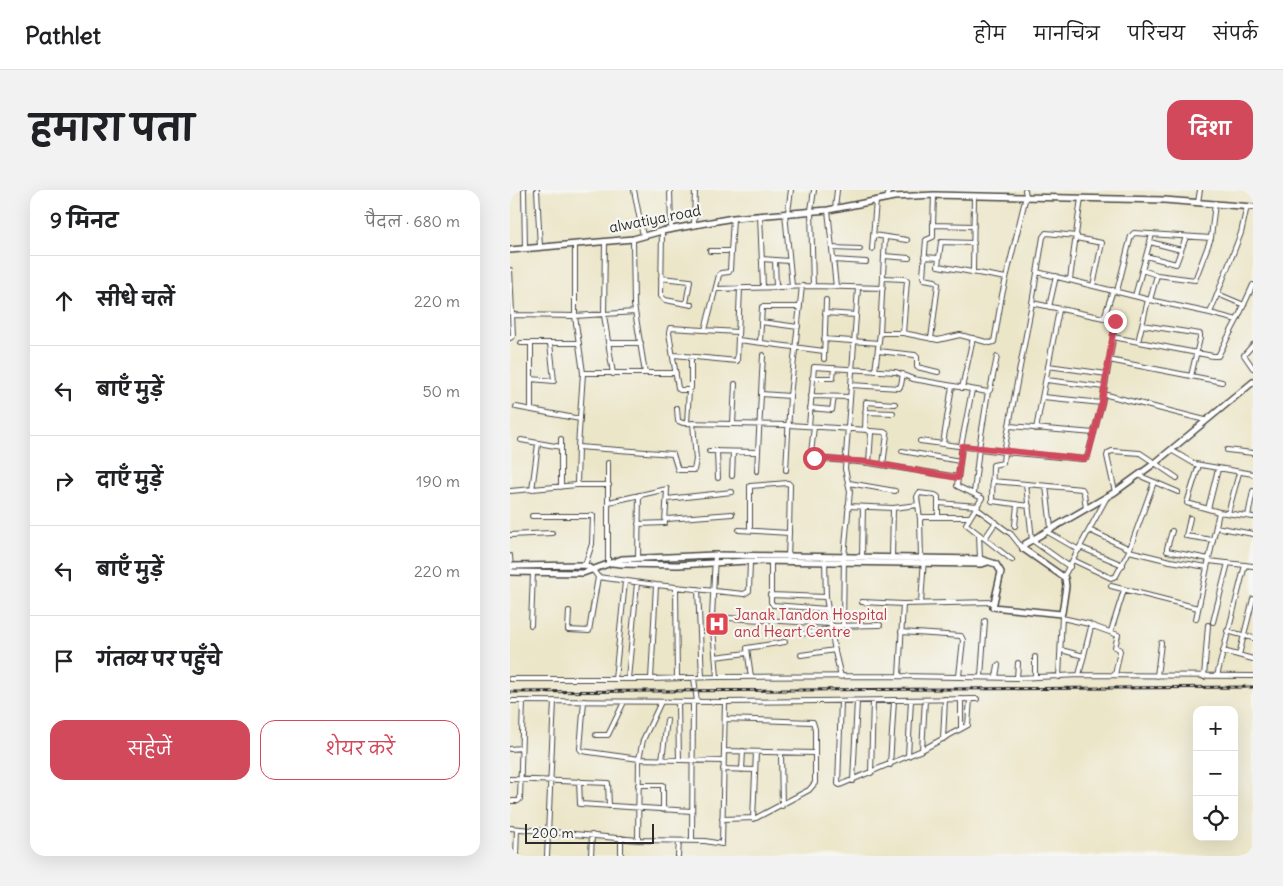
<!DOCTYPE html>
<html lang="hi">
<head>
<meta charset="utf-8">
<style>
	body { margin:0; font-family:Delius,"Playpen Sans Deva",sans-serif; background:#f2f2f2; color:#202124 }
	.controls { position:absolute; right:15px; bottom:15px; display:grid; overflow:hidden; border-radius:10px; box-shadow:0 5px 20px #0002 }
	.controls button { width:45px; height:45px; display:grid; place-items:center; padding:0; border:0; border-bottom:1px solid #e0e0e0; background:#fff; color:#202124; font:25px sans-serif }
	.scale { position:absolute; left:15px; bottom:12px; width:129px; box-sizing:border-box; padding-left:5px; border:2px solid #2b2b2b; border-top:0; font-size:14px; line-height:18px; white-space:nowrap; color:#2b2b2b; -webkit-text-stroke:4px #f6f6f2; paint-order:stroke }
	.stop { position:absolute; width:15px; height:15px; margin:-11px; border:4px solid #d1495b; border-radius:50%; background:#fff }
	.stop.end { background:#d1495b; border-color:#fff; box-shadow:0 1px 5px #0008 }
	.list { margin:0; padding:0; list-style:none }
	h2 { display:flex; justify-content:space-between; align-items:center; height:65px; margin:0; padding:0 20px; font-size:21px }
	h2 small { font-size:16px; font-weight:400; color:#757577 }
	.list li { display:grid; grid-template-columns:32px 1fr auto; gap:15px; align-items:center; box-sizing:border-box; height:90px; padding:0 20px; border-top:1px solid #e0e0e0 }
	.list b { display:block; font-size:19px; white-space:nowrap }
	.list em { font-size:16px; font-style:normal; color:#757577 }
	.actions { display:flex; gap:10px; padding:15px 20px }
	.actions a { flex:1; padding:11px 0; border:1px solid #d1495b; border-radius:15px; text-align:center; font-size:18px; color:#d1495b }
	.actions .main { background:#d1495b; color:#fff }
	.icon { flex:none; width:28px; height:28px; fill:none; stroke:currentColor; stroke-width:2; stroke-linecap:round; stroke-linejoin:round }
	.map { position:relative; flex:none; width:743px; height:666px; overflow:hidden; border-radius:15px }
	header { display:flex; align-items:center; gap:30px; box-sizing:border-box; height:70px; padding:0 25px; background:#fff; border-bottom:1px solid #e0e0e0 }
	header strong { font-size:24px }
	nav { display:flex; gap:28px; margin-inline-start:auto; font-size:18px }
	.intro { display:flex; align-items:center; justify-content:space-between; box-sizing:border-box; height:120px; padding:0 30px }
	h1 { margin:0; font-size:35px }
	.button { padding:12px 22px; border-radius:15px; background:#d1495b; color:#fff; font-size:18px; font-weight:700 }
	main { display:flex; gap:30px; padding:0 30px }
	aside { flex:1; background:#fff; border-radius:15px; box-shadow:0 5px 20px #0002 }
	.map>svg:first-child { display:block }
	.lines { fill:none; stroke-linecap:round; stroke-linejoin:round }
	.minor-casing { stroke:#484743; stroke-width:6 }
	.tertiary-casing { stroke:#484743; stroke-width:8 }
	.minor { stroke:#fff; stroke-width:4 }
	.tertiary { stroke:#fff; stroke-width:5 }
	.rail-casing { stroke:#2b2b2b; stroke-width:3 }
	.rail { stroke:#f6f6f2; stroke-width:1; stroke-dasharray:4; stroke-linecap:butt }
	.route { stroke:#d1495b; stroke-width:6 }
	.labels { text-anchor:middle; stroke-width:4.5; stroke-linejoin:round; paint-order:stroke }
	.street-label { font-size:15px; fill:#2b2b2b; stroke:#f6f6f2 }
	.health-label { font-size:15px; fill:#be3a42; stroke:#f6f6f2; text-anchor:start }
</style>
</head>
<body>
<header>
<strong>Pathlet</strong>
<nav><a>होम</a><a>मानचित्र</a><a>परिचय</a><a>संपर्क</a></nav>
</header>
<div class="intro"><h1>हमारा पता</h1><a class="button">दिशा</a></div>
<main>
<aside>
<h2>9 मिनट<small>पैदल · 680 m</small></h2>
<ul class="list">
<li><svg class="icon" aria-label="ahead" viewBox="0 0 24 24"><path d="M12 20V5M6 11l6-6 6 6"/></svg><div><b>सीधे चलें</b></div><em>220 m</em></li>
<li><svg class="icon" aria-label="left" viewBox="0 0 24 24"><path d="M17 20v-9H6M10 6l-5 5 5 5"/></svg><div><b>बाएँ मुड़ें</b></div><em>50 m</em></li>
<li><svg class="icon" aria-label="right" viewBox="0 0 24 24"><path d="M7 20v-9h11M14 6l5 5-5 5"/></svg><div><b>दाएँ मुड़ें</b></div><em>190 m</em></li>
<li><svg class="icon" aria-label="left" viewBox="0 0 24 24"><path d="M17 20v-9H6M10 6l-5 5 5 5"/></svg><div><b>बाएँ मुड़ें</b></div><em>220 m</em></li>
<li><svg class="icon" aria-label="arrive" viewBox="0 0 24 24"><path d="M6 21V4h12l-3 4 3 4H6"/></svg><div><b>गंतव्य पर पहुँचे</b></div></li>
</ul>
<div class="actions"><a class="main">सहेजें</a><a>शेयर करें</a></div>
</aside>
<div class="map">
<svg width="743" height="666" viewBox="0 0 743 666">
	<rect width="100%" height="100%" fill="#f6f6f2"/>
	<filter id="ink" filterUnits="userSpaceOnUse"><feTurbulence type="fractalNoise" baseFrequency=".02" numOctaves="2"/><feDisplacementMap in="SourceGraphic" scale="10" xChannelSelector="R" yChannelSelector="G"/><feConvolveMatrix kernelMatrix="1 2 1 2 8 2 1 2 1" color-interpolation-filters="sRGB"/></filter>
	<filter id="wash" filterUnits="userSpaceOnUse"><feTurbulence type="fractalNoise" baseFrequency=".0096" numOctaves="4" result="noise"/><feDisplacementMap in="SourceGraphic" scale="20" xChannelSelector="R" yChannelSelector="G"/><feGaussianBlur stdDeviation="1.12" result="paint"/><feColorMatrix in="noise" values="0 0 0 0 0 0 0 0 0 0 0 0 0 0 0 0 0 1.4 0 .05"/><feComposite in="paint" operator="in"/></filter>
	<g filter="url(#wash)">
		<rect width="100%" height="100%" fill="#ece6c9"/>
	</g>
	<g filter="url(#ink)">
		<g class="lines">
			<g class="minor-casing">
				<path id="minor" d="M14,0L15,59
					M27,0L30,57
					M124,0L133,46
					M160,0L161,39
					M424,5L423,35L464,36
					M377,9L379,0
					M688,12L690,0
					M325,19L327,0
					M318,20L326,97
					M278,22L281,0
					M275,23L282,96
					M250,25L253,97
					M184,35L185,0
					M152,41L151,106L155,110L182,115
					M363,45L397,50
					M566,48L592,53L583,96
					M123,49L124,115L135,183
					M95,52L94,125L103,184
					M640,52L671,60
					M464,53L431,52L428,76L496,88
					M322,58L350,59
					M362,59L366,11
					M200,61H221
					M374,66L399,68
					M636,66L642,44
					M414,67L428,68
					M252,69L279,71
					M265,70L266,97
					M323,70L356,72
					M0,80L3,146L0,148
					M632,80L647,85L685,90L701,48L705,13
					M463,81L464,6
					M527,82L640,110L700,123L731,43L737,16
					M151,88L180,91L176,114
					M373,88L394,89L397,90L393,143
					M560,89L571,8
					M303,96L301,20L304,0
					M206,99L303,96L373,98
					M607,101L621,46L624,43L701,48
					M708,104L734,115
					M625,106L636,66L666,74L676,47
					M640,110L647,85
					M539,117L546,86
					M315,123L346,125
					M700,123L727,130
					M2,125L65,126L125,122
					M594,128L603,100
					M251,132L288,137
					M195,140L209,85L211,83L219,82L220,80L223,28
					M370,143H393L428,150L450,145L480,153L484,152L492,105L516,6L515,0
					M603,147L703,166H708L727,130L743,95
					M314,149L369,153
					M421,149L428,94L425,91L414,89L413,86L416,50L423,47V35
					M228,150L314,161
					M250,152L252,117H290
					M628,152L638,110
					M11,153H69
					M98,153H131
					M743,155L734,165L743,178
					M368,161L405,165L407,167V177L428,182
					M164,165L227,171L230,98
					M181,167V198L179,200H170L168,198L159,143L160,138L228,142
					M314,169L316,110
					M599,170L681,186L690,148V144L632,135
					M538,176L597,184
					M365,181L370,143L375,47
					M73,183H166
					M681,186L712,192
					M302,188H323L324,178
					M21,189L44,191L40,153
					M536,190L594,197
					M341,195L389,198L391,195L393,184
					M452,198L463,148
					M251,204L253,165
					M593,204L695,230
					M301,206L340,207
					M533,207L592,213
					M6,217L70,229
					M167,218L168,231L173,233L279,235L358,240L361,243L359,273
					M300,218L322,220L324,207
					M21,219V153
					M355,222L383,223
					M177,233L179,200
					M223,234L225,194
					M299,236L304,177L386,182L403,189L478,202L480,200L487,167
					M500,236L584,243
					M304,237L301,263L302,267L304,268L359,273L448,287
					M526,239L549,120
					M355,240L356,212L385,214
					M360,241L374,242L377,244L373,275
					M51,249V297
					M11,250L51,257
					M410,251L494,262L572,269L577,268L592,213L606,132L594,128L522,113
					M433,254L442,196
					M451,256L462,200
					M452,256L447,296L472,308L456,334L502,370
					M68,257L163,264L168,280H184L186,270L183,233
					M661,260L685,274L743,284
					M717,260L743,263
					M199,261L248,262
					M207,261L208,288
					M392,261L450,271
					M98,273V374
					M689,275L677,313L709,322L743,327
					M276,280L280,206L292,96
					M247,281L251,204L280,206
					M628,285L668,302
					M222,286L223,262
					M482,291L572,299L574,303L576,319
					M339,293L385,301
					M516,294L522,350L560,377
					M67,295H99
					M536,296L541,338
					M22,300L28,254
					M0,301L67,295L68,257L73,183L65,126V55
					M605,302L597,266L598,263L602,261L630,263L667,288
					M464,303L469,258L478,202
					M157,309L222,302
					M99,312L157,299L155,333L128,334
					M428,313L468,316
					M338,316L383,318L408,315
					M519,316L482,311L483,275L493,273L494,262L522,113L533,47L536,43L567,46
					M466,318L501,344L513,359
					M698,319L708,279
					M718,323L729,283
					M22,326H83L82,354L75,375
					M738,326L743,301
					M680,328L676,346L703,350
					M157,329L222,324
					M410,329L407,307L409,303L425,305L428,307V326
					M505,336L507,315
					M706,337L743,344
					M229,340L279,343L278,367
					M240,340V296L278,293L280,295L279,343
					M579,340L620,359
					M536,341L569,360
					M662,341L657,358V361L699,369
					M469,344L470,369
					M0,345L42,343
					M475,348L486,332
					M570,357L613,375
					M619,361L660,371L697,377
					M205,365L202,427L207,487
					M0,366L1,378
					M352,367L353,317
					M382,367L383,318
					M128,368L129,305
					M411,368L410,330L412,327H460
					M563,370L601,388L606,386L619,361L644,292
					M261,371V412L263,415L317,419
					M315,371L316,407L325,462L331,487
					M699,371L743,376
					M554,386L597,307
					M88,387L146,395L234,404L239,401L240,371
					M601,396L688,418
					M166,398L167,488
					M188,399L192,487
					M260,405L316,407
					M352,412L393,414L483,412
					M411,413L414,368
					M59,421L58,440L79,441L88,387L83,380
					M202,427L321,434
					M552,428L579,434L581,437L569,485
					M686,429L709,322
					M703,432L718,373
					M21,435L23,382
					M580,435L608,445L605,457L609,459L610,461L605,485
					M321,436L370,435
					M333,436L334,367L340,301L335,279L348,98
					M601,441L614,400
					M717,441L743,448
					M391,442L451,446L453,450L449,486
					M291,444L321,439
					M551,460L574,466
					M713,461L743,469
					M291,465L325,460
					M729,465L743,409
					M205,467L237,463
					M525,467V487
					M389,486L393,414
					M471,486L475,431
					M647,486L651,453
					M707,486L735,375
					M241,487L237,458L275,452
					M486,487L488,475
					M549,487L552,426
					M694,487L698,435
					M184,488L187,512
					M507,488L508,473
					M0,489H141L207,487L389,486L507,488L569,485L743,486
					M105,489L115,392
					M118,489L127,393
					M141,489L146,395
					M451,509V539
					M0,511L215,512L467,509
					M74,511L70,559L72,561L129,569L213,571
					M331,511L328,594L330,595L412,560L458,535L460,509
					M168,512L169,570
					M86,545H98L114,512
					M433,549L435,509
					M0,559L11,558
					M412,560L415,510
					M214,561L304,563
					M271,563L272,616
					M398,566L401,510
					M152,570L157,530
					M380,575L384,510
					M213,579L245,580
					M232,580L233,561
					M361,583L363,511
					M0,589L98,593L99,616
					M69,591L70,614L182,621
					M343,591L347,511
					M128,595H153V620
					M0,611H8L10,609L13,511
					M212,629L246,628L299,600L305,593V539L303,532L215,529
					M243,629L246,562
					M0,638L128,650L195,651L212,654L215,512
					M128,650L129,569L133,550L151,512
					M182,651L183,512
					M6,666L7,639
					M37,666L44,511
					M81,666L82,645
					M111,666V648
					M168,666L169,651"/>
			</g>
			<g class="tertiary-casing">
				<path id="tertiary" d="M0,60L123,49L152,41L223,28L318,20L384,7L424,5L654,10L743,17
					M102,373L111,374L168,375L237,371L472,374L478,372
					M0,376L75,375L83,380
					M0,382L73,383L112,369L205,365L470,369L486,374L491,382L483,417L551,424L552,423L556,396L555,388L515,360L513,359L515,354L605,302L645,273L743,192"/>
			</g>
			<use href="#minor" class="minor"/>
			<use href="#tertiary" class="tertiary"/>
			<g class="rail-casing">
				<path id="rail" d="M0,502L743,497"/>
			</g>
			<use href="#rail" class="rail"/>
		</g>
	</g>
	<g class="lines" filter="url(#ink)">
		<path class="route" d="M304,268L359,272L448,288L452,256L575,269L578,266L592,212L605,131"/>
	</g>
	<defs>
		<g id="hospital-square" transform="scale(1.25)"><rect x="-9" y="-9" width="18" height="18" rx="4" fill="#e0444e" stroke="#f6f6f2"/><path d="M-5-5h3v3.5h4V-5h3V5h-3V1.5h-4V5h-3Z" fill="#fff"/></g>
	</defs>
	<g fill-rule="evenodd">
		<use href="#hospital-square" x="207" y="434"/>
	</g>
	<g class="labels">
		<g class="street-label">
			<text transform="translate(145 29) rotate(-11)" y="5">alwatiya road</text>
		</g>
		<g class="health-label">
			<text x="224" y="430">Janak Tandon Hospital<tspan x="224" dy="17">and Heart Centre</tspan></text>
		</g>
	</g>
</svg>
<div class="controls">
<button>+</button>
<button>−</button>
<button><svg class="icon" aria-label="locate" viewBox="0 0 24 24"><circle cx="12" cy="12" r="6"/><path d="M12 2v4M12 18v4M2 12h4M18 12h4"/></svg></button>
</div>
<div class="scale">200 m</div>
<div class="stop" style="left:304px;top:268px"></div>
<div class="stop end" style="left:605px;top:131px"></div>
</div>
</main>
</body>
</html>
